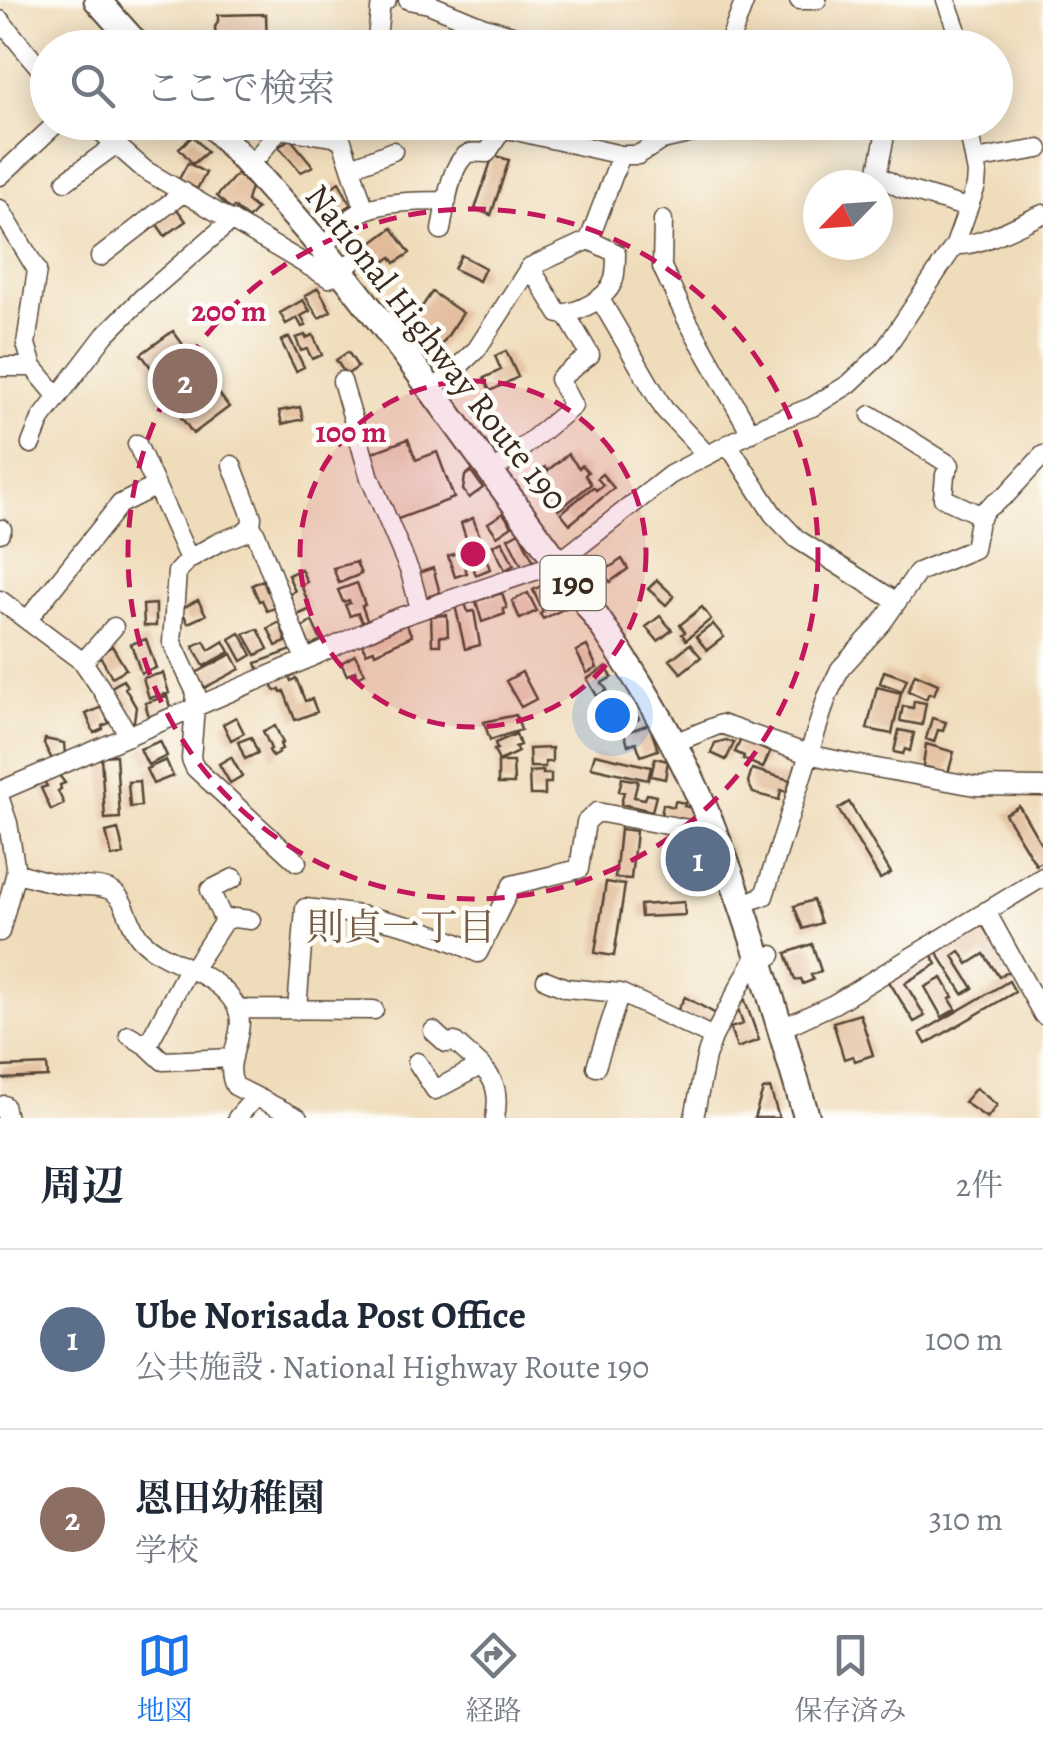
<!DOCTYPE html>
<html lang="ja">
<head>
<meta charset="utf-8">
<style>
	body { margin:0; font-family:Alegreya,"Noto Serif JP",serif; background:#f2f2f3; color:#1f2937 }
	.compass { position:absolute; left:803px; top:170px; width:90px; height:90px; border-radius:50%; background:#fff; box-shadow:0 5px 25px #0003; rotate:245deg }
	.you { position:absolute; left:612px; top:715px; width:35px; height:35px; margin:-25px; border:8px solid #fff; border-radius:50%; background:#1a73e8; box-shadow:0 0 0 15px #1a73e833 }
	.badge { display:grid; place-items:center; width:65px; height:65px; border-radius:50%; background:#1a73e8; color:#fff; font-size:32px; font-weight:700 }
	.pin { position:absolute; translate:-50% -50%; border:5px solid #fff; box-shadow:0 2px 10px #0006 }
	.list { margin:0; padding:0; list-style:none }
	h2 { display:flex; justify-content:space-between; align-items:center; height:130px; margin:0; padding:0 40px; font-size:42px }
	h2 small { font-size:32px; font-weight:400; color:#747a83 }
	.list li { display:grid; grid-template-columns:65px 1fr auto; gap:30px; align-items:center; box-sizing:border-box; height:180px; padding:0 40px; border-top:2px solid #e0e1e3 }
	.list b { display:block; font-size:38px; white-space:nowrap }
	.list p { margin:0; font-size:32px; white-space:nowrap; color:#747a83 }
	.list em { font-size:32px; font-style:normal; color:#747a83 }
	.icon { flex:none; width:55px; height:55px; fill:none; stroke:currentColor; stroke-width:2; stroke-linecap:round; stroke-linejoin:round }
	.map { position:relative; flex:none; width:1043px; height:1118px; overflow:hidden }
	.search { position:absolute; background:#fff; box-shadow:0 5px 25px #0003; left:30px; right:30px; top:30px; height:110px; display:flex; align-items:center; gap:25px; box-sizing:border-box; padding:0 35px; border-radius:55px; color:#747a83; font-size:38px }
	.sheet { height:490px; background:#fff }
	nav { display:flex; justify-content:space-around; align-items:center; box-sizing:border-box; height:140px; border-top:2px solid #e0e1e3; background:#fff; font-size:28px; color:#747a83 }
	nav a { display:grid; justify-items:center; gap:5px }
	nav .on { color:#1a73e8 }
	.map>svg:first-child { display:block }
	.building { fill:#e2bb9a }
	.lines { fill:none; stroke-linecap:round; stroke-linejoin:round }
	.minor-casing { stroke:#564535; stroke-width:21 }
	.highway-casing { stroke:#564535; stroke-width:29 }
	.minor { stroke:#fff; stroke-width:18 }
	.highway { stroke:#fff; stroke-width:25 }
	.ring { fill:none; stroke:#c2185b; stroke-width:5; stroke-dasharray:18 12 }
	.labels { text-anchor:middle; stroke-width:9; stroke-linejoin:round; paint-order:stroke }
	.shield { fill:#fdfcf7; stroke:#75695f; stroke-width:2.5 }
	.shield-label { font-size:32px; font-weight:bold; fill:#3b2a1e }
	.street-label { font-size:35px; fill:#3b2a1e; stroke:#fdfcf7 }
	.neighbourhood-label { font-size:38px; fill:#755d49; stroke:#fdfcf7 }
	.centre { fill:#c2185b; stroke:#fdfcf7; stroke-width:5 }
	.ring-label { font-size:30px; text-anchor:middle; font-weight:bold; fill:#c2185b; stroke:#fdfcf7; stroke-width:9; stroke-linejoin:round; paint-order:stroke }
</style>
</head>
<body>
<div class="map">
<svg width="1043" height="1118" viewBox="0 0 1043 1118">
	<rect width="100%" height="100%" fill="#fdfcf7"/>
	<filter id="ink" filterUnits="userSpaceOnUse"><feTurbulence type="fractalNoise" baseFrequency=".01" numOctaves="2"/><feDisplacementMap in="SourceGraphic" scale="20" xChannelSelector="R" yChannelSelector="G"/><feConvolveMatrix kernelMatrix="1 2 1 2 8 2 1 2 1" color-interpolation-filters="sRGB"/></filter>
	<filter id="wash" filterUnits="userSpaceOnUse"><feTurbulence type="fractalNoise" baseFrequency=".0048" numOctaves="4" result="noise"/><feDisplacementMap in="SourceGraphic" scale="40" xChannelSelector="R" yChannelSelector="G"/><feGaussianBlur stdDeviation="2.25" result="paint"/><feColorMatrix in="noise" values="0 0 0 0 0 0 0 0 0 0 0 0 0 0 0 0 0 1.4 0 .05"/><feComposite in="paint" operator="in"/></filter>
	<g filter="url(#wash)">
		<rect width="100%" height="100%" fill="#efdcba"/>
		<g id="blocks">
			<path class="building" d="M266,14L267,48L217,47L215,27L218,21V15Z
				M399,122H436L440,124L433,139Z
				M193,136L207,152L193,164L179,148Z
				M290,138L313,166L301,172L279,147Z
				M493,155L509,160L491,215L475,209Z
				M188,163L206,173L197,189L179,179Z
				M237,174L251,187L247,201L257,209L248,219L234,207L231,210L217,196Z
				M339,182L351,205L342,210L329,189Z
				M176,208L186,221L165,236L156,223Z
				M392,228L410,253L395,263L391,257L378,266L365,248Z
				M461,255L485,268L479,281L454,269Z
				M318,288L331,311L319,318L305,296Z
				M432,292L463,313L438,350L415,317Z
				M303,300L310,311L301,316L306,326L302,327L297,318L286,324L280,313Z
				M173,331L229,407L193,434L179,414L183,411L141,354Z
				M305,335L306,338L313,335L322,355L312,359L307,349L301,351L296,338Z
				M289,337L304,367L296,371L281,341Z
				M506,351L518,377L490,391L484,378L501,370L495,356Z
				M348,352L358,367L346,375L336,360Z
				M300,407L303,419L282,424L279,411Z
				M408,439L416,460L437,452L454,498L393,521L368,454Z
				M568,454L579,468L582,465L588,472L585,475L591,484L559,510L535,480L539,478L536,474L545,467L547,471Z
				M471,471L483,488L469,498L463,490L465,476Z
				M602,474L614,488L570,524L561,513L593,487L596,490L603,485L597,478Z
				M503,513L512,526L497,536L488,523Z
				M473,518L480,537L467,541L461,523Z
				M519,532L535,564L524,570L508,538Z
				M502,541L514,565L505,570L493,545Z
				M480,542L490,569L476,575L466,548Z
				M459,552L467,573L455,577L448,556Z
				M622,559L628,569L610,582L603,572Z
				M356,562L361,574L339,583L333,568Z
				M433,568L440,593L423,598L415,574Z
				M301,569L307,582L301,585L311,609L295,616L287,598L291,597L290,593L295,591L288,575Z
				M263,580L267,591L271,590L278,607L267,611L262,600L259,601L252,585Z
				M657,580L674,596L666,605L648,589Z
				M549,582L560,603L565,601L568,607L543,619L540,614L543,612L533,590Z
				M357,583L365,605L362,606L367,620L362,622L358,613L350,616L345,605L350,603L349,600L343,602L338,590Z
				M502,593L507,608L503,609L505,614L482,622L476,601Z
				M528,593L537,611L520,619L512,601Z
				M198,600L206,615L188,623L181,609Z
				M465,603L468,612L474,611L480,645L465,649L455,605Z
				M156,604V626H144L143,605Z
				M702,607L711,619L686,640L682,634L685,632L680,625Z
				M447,615L448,636H440V645H432L431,616Z
				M660,616L672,630L658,641L646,627Z
				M312,621L321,641L310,646L302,628Z
				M280,622L286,642L276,646L268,628Z
				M406,624L412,636L375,653L374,650L366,653L361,642L372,637L373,639Z
				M713,624L724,637L707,650L696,637Z
				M258,629L268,649L256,655L244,634Z
				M240,633L252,655L242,661L230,639Z
				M146,639L156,668L141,673L131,644Z
				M204,641L209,650L224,641L230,652L204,666L193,646Z
				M690,644L701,657L681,673L670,660Z
				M112,646L126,669L112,677L99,654Z
				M587,646L597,668L587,673L576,651Z
				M297,648L300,656L259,671L256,663Z
				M232,654L240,669L204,688L196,673Z
				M355,655L365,673L358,677L355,671L347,675L341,663Z
				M606,667L612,677L602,683L607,690L597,696L587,679Z
				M884,671L907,679L902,691L880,683Z
				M522,672L536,699L521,707L506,681Z
				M163,673L169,693L149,698L143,678Z
				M915,674L938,684L934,695L929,693L926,699L908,691Z
				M288,675L291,681L296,678L305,701L312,699L317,712L295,720L284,691L281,692L280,689L275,691L271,682Z
				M123,680L127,686L125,688L136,707L134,721L131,724L110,688Z
				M877,687L901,693L892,734L867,729Z
				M167,696L170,708L149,717L145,703Z
				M625,700L630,709L609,721L604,712Z
				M914,701L926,703L922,725L900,721L903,706L913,708Z
				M102,707L109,723L102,726L103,729L94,733L86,714Z
				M634,710L639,719L617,732L612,722Z
				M516,715L521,730L490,740L484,722Z
				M236,717L244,733L231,740L223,724Z
				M932,718L946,722L943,731L938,730L934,742L926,739Z
				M649,724L658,750L641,756L636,742L628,745L624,733Z
				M275,726L283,743L280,744L282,749L278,751L279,753L272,757L269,750L271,749L263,731Z
				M899,730L914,733L910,751L905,749L903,754L894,752Z
				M516,734L520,745L515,747L518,752L499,761L494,750L497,749L495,743Z
				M251,737L258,753L245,759L238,742Z
				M45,739L64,743L65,755L53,761L44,744Z
				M741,739L770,752L763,768L743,759L744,756L735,752Z
				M726,740L734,743L726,760L711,753L715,743Z
				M160,741L167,756L148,765L140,749Z
				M926,744L954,752L948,773L923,766Z
				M552,748V762H545V767H530L529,749Z
				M595,754L651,767L648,780L591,767Z
				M116,755L120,818L105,819L101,756Z
				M231,757L242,776L230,783L219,764Z
				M655,758L668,761L665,779L651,776Z
				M166,760L173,776L153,784L146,769Z
				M498,762H513L514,784H498Z
				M752,769L790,780L787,792L781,790L779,800L753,793L748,782Z
				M543,771V774H551V783H545V795H530L529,772Z
				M58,774L65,783L60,785L61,789L58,791L64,804L51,810L41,788L47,786L44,781Z
				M622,778L638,781L634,797L645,799L647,794L656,796L652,811L621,804L624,792L619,791Z
				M139,781L141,806L130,807L128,782Z
				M675,801L685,803L684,806L692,808L699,824L661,816L663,804L674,807Z
				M849,802L891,873L880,879L838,809Z
				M1019,806L1043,847V861L1036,865L1005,814Z
				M118,829L124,854L112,857L106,832Z
				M620,829L636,831L631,879L615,878Z
				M705,844L711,868L690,873L684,849Z
				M606,882L625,885L614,956L595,953Z
				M813,900L821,923L803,929L794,906Z
				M684,902L685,915L641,917L640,905Z
				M981,923L1010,970L999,977L984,954L968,964L960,951L953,956L973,988L963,994L936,951Z
				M812,944L821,971L811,975L813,980L803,984L801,979L795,980L786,953Z
				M931,954L937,964L905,983L925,1016L914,1022L888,980Z
				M942,978L953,997L950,999L956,1009L942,1017L925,987Z
				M1009,981L1015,992L926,1044L920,1033Z
				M743,995L759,1040L737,1048L730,1028L743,1024L737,1006Z
				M685,997L716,1014L708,1029L677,1011Z
				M860,1014L873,1055L855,1061L853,1056L844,1059L833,1022Z
				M47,1065L48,1077L0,1079V1067Z
				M770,1088L779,1118H754L763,1090Z
				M976,1088L997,1105L987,1118L964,1102Z"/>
		</g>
	</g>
	<g filter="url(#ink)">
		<use href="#blocks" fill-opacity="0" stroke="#564535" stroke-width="2.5"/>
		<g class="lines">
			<g class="minor-casing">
				<path id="minor" d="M408,0L429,4L482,26L548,46L562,48
					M799,0H817
					M946,0L957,31L959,48
					M0,20L48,78
					M478,24L481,48
					M376,48L381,1L387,0
					M727,48L745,0
					M90,122L145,170L329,278L353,261
					M502,122L503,128L621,155H638L662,140L693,133L698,122
					M453,123L454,122
					M884,141L877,175L901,188L968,208
					M260,154L279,129L341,138L365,210
					M975,160L1039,149
					M352,167L393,151
					M0,176L58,122
					M66,181L115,145
					M0,209L37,270L26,344L33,367L58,397
					M663,220L662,267L686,318L751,433
					M441,230C445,210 450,160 470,153C475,152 483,153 487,153L503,128
					M333,237C339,231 344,224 350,219C375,199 417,202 447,201
					M955,245C980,247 1019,224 1043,214
					M100,257L184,192
					M530,267L559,314C578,313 608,299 614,279C616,271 616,261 616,253L589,240
					M600,299L664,409L706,454
					M0,367H33
					M444,380L477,349L530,267L589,240L621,155
					M342,381L370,478L410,572L420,609
					M871,415L950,465L945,475L943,498L982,516
					M31,444L41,419L105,335L143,297L232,220
					M137,444L189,559L177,572L172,642L196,693L191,759L195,768L297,862
					M728,444L773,514L797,539L897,602
					M504,463L573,406L559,379L590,355L566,314
					M251,526L256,534L305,660
					M0,533L2,529
					M189,559L219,542L243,533L251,526L252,517L232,465
					M0,600L83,662L100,687L129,736
					M28,619L120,504L156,486
					M83,662L114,627
					M674,743L721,724L808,754L849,763L975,786L1043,787
					M0,791L305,660L391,620L558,563L670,475L765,425L812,407L849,384L883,352L955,245L976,186L977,173L967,122
					M0,799L8,823L16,872L0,932
					M16,872C33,878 51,883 69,885C81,887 96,885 107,889C128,895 127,925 141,939C167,966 214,969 235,1004C251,1031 221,1060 235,1086L298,1118
					M755,899L764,896L827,697L840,669L882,623L918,572L974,549L979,520L985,510L1007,494L1043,455
					M986,911L1043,1015
					M224,921L210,890L234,878
					M193,968L224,921L234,918L251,920
					M546,980L566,988L620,993L713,1037
					M238,1009L374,1010
					M297,1010L305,908C366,914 423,925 478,953L512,885L579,869L586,822L597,812L715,834
					M793,1023L834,1004L1043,877
					M433,1031L446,1043L455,1042C483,1069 503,1076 495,1118
					M129,1035L147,1046L163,1061L233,1058
					M147,1046L189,967
					M417,1062L435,1090L480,1066
					M596,1067L620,993
					M4,1105L7,1118
					M237,1118L255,1097
					M694,1118L706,1057L713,1037L751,965L772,955"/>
			</g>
			<g class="highway-casing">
				<path id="highway" d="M97,0L140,48
					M209,122C254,171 299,219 340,270C395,339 447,411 499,483C568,576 638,668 689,774C741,883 772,1003 807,1118"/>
			</g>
			<use href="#minor" class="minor"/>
			<use href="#highway" class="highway"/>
		</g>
	</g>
	<circle cx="473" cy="554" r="173" fill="#c2185b" fill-opacity=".12"/>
	<g class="ring">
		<circle cx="473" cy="554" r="173"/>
		<circle cx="473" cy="554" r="345"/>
	</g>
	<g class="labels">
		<rect class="shield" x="540.5" y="556" width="65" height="54" rx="8"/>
		<g class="shield-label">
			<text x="573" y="594">190</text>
		</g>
		<g class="street-label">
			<text transform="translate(437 347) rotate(52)" y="12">National Highway Route 190</text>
		</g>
		<g class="neighbourhood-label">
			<text x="401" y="940">則貞一丁目</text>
		</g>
	</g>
	<circle cx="473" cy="554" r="15" class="centre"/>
	<g class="ring-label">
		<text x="229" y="321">200 m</text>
		<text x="351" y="442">100 m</text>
	</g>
</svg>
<svg class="compass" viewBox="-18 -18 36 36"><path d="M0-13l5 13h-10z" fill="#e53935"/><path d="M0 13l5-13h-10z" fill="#747a83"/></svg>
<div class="you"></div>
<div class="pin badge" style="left:698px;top:859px;background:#5c6f8a">1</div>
<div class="pin badge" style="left:185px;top:381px;background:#8d6e63">2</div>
<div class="search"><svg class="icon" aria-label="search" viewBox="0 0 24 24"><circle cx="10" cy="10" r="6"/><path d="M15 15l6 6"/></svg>ここで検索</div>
</div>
<section class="sheet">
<h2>周辺<small>2件</small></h2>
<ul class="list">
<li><span class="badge" style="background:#5c6f8a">1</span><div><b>Ube Norisada Post Office</b><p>公共施設 · National Highway Route 190</p></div><em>100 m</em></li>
<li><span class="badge" style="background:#8d6e63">2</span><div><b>恩田幼稚園</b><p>学校</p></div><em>310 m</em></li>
</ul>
</section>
<nav>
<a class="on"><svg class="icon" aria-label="map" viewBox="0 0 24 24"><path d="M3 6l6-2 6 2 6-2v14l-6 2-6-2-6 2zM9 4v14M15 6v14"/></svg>地図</a>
<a><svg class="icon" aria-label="directions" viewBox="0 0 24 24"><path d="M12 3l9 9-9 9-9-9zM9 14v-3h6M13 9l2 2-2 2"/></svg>経路</a>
<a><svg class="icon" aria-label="saved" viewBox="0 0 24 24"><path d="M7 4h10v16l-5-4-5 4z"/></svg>保存済み</a>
</nav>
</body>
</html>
